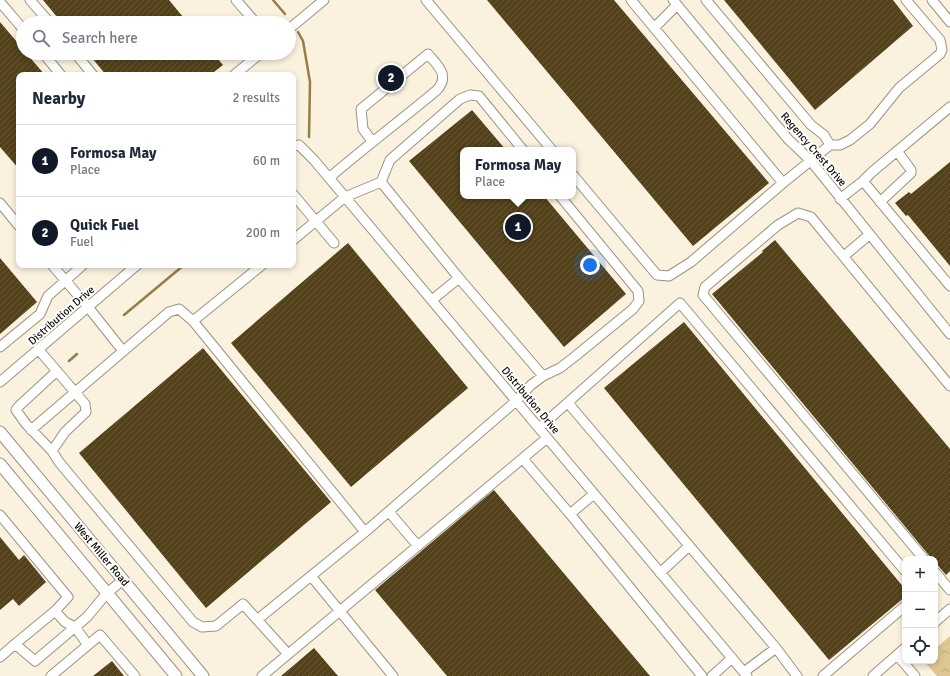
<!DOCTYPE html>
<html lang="en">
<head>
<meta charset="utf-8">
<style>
	body { margin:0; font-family:Signika,sans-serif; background:#f2f2f3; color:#1f2937 }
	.controls { position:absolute; right:12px; bottom:12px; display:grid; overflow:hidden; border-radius:8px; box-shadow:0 2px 6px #0003 }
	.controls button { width:36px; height:36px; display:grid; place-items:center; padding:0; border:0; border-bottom:1px solid #e0e1e3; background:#fff; color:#1f2937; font:20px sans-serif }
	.you { position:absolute; left:590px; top:265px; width:14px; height:14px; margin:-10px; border:3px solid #fff; border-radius:50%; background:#1a73e8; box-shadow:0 0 0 6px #1a73e833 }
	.badge { display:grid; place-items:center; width:26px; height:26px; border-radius:50%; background:#111827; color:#fff; font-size:13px; font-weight:700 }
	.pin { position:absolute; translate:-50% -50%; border:2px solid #fff; box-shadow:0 1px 4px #0006 }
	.popup { position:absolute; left:460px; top:147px; width:116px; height:52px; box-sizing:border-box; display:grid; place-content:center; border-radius:8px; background:#fff; filter:drop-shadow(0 1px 3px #0005); font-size:13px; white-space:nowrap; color:#747a83 }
	.popup b { font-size:15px; color:#1f2937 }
	.popup::after { content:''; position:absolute; left:50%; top:100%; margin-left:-8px; border:8px solid transparent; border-top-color:#fff }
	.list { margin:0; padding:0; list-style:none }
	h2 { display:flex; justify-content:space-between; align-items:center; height:52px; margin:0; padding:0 16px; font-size:17px }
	h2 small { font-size:13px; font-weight:400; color:#747a83 }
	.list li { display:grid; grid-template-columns:26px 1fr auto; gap:12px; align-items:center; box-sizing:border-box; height:72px; padding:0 16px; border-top:1px solid #e0e1e3 }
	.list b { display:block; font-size:15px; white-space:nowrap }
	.list p { margin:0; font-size:13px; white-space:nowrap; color:#747a83 }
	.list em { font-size:13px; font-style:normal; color:#747a83 }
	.icon { flex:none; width:22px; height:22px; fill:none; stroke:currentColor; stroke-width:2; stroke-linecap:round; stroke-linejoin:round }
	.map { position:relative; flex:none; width:950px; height:676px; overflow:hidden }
	.search { position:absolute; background:#fff; box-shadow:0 2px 6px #0003; left:16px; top:16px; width:280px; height:44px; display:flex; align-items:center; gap:10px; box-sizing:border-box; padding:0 14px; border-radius:22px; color:#747a83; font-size:15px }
	.panel { position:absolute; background:#fff; box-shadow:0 2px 6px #0003; left:16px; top:72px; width:280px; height:196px; border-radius:8px }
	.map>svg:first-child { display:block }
	.forest { fill:url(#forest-crowns) }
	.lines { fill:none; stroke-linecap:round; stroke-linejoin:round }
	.stream { stroke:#967e48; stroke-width:2.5 }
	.building { fill:url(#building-hatch) }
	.minor-casing { stroke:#9b9382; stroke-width:11 }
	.major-casing { stroke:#9b9382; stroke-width:13 }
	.minor { stroke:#fff; stroke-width:9 }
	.major { stroke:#fff; stroke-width:11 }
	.labels { text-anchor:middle; stroke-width:4; stroke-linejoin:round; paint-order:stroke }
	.street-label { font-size:11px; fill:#0e0b06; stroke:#fff }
</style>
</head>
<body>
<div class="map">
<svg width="950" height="676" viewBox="0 0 950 676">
	<defs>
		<pattern id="forest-crowns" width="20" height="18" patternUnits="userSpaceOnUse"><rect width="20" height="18" fill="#ddc693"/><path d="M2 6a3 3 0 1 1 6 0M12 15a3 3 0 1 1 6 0" fill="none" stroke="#bca97d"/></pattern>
		<pattern id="building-hatch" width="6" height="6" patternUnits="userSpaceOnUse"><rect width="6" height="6" fill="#524119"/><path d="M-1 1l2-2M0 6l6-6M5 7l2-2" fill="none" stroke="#665838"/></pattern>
	</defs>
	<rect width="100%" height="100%" fill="#faf1de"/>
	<path class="forest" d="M950,636V676H937L924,661H935V649Z"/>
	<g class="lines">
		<path class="stream" d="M273,0L285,14
			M298,32L303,41L310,82L309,137
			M124,315L184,265
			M69,361L77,354"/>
	</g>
	<path class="building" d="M43,0H169L188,23H62Z
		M487,0H614L769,183L693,246Z
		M724,0H893L913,26L815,110Z
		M0,22L23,49V53H26L45,75H19V169L0,147Z
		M88,53H213L223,65L210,75H106Z
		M472,110L506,150H463V196H544L626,294L564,347L409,161Z
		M950,162V266L908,215L906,216L895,203L909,192L911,194Z
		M775,240L950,449V571L946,575L935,562V559H932L712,294L763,252L762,251Z
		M348,243L468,388L351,487L231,343Z
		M0,258L37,302L0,334Z
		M684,322L905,589V597L829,660L604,388Z
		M203,348L331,502L206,608L79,453Z
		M494,490L650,676H447L375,590Z
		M0,537L19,560L24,555L46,582L19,606L13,599L0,610Z
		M314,648L338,676H281Z
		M112,661L124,676H93Z"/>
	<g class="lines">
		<g class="minor-casing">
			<path id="minor" d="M30,0L50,23
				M236,0L256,23
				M426,0L552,150
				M631,0L783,183
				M673,0L788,139L810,160L950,334
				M932,0L950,22
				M0,2L23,29
				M654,28L677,5
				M289,29L324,0
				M43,53L61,75
				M75,53L93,75
				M234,75L261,53
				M830,145H840L850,140L870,124L899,88L940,54L942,50L940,40L906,0
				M293,146L299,145L314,160L747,676
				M573,175L657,275L669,276L691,262L783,183L830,145L824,135L811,125L706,0
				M329,178C364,148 401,120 437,90C450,75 438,66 428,54L361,109L363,129L372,141
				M863,181L872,172L950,107
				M381,182L459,278L543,376
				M293,194L334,243
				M840,199L863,181L950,286
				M880,202L911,173V170L897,151
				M0,203L19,226
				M293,240L345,197L381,182L390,160L460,99L470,95L479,96L523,150
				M844,256L869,235
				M52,265L88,307L123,351
				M432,300L459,278
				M193,321L262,265
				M0,347L40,314L48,296L83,265
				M38,349L85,404L86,412L65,432L52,451L59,462L193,622L202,627L216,626L243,604L288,654
				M0,382L137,265
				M568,403L776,648
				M539,428L680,303L905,571
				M31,430L169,312L179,309L193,321L365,532L257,620
				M52,451L26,424L16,410L19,406L57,371
				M523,459L570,514
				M594,494L570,514L702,676
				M389,512L418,546
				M0,515L68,597L55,611L65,622L75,627L88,645L51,676
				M365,532L516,401L531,385L543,376L560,368L573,358L633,309L639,301L638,291L560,196
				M924,559L703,295L705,287L778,225L798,213L811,217L950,386
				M935,572L950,590
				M660,573L689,546
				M311,576L393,676
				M935,622L950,609
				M15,644L55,611
				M88,645L100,635L135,676
				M897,655L915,676
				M0,657L15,644L35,661L87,617L107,593L123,580
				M744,672L776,648L797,676
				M262,676L547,438
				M712,676L732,658
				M823,676L905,606
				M873,676L905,648"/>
		</g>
		<g class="major-casing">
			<path id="major" d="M0,432L203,676
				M0,464L176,676"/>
		</g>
		<use href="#minor" class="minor"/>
		<use href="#major" class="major"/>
	</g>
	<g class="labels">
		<g class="street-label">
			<text transform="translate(814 149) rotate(49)" y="4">Regency Crest Drive</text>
			<text transform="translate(61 315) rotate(-41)" y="4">Distribution Drive</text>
			<text transform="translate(531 400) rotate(50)" y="4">Distribution Drive</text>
			<text transform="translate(102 554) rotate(50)" y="4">West Miller Road</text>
		</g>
	</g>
</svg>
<div class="controls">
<button>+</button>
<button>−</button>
<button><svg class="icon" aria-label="locate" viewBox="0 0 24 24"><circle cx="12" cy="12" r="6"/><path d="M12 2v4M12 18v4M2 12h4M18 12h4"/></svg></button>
</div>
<div class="you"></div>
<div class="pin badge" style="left:518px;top:227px">1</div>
<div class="popup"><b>Formosa May</b>Place</div>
<div class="pin badge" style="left:391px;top:78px">2</div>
<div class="search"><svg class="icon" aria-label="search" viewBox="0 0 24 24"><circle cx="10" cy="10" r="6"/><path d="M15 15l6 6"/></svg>Search here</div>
<section class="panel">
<h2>Nearby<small>2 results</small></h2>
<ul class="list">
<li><span class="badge">1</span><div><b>Formosa May</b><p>Place</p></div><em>60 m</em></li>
<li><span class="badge">2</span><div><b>Quick Fuel</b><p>Fuel</p></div><em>200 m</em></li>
</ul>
</section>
</div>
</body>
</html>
